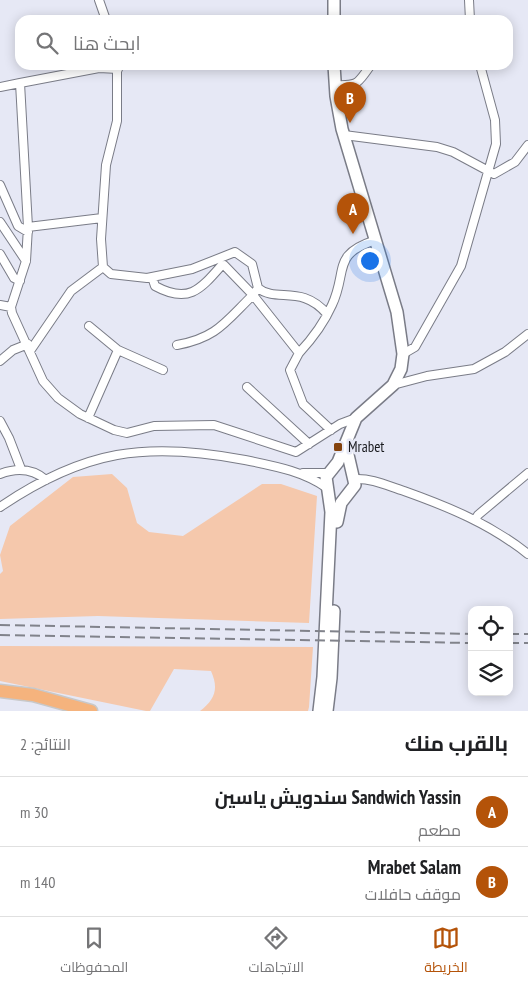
<!DOCTYPE html>
<html lang="ar">
<head>
<meta charset="utf-8">
<style>
	body { margin:0; font-family:"PT Sans Narrow",Cairo,sans-serif; background:#f6f6f6; color:#202124; direction:rtl }
	.controls { position:absolute; right:15px; bottom:15px; display:grid; overflow:hidden; border-radius:10px; box-shadow:0 2px 12px #0003 }
	.controls button { width:45px; height:45px; display:grid; place-items:center; padding:0; border:0; border-bottom:1px solid #e0e0e0; background:#fff; color:#202124; font:25px sans-serif }
	.you { position:absolute; left:369px; top:260px; width:18px; height:18px; margin:-12px; border:4px solid #fff; border-radius:50%; background:#1a73e8; box-shadow:0 0 0 8px #1a73e833 }
	.badge { display:grid; place-items:center; width:32px; height:32px; border-radius:50%; background:#b45309; color:#fff; font-size:16px; font-weight:700 }
	.pin { position:absolute; translate:-50% -41px; filter:drop-shadow(0 1px 2px #0008) }
	.pin::after { content:''; position:absolute; top:26px; width:18px; height:15px; background:inherit; clip-path:polygon(0 0,100% 0,50% 100%) }
	.list { margin:0; padding:0; list-style:none }
	h2 { display:flex; justify-content:space-between; align-items:center; height:65px; margin:0; padding:0 20px; font-size:21px }
	h2 small { font-size:16px; font-weight:400; color:#757577 }
	.list li { display:grid; grid-template-columns:32px 1fr auto; gap:15px; align-items:center; box-sizing:border-box; height:70px; padding:0 20px; border-top:1px solid #e0e0e0 }
	.list b { display:block; font-size:19px; white-space:nowrap }
	.list p { margin:0; font-size:16px; white-space:nowrap; color:#757577 }
	.list em { font-size:16px; font-style:normal; color:#757577 }
	.icon { flex:none; width:28px; height:28px; fill:none; stroke:currentColor; stroke-width:2; stroke-linecap:round; stroke-linejoin:round }
	.map { position:relative; flex:none; width:528px; height:711px; overflow:hidden; direction:ltr }
	.search { position:absolute; background:#fff; box-shadow:0 2px 12px #0003; left:15px; right:15px; top:15px; height:55px; display:flex; align-items:center; gap:12px; box-sizing:border-box; padding:0 18px; border-radius:15px; color:#757577; font-size:19px }
	.sheet { height:205px; background:#fff }
	nav { display:flex; justify-content:space-around; align-items:center; box-sizing:border-box; height:70px; border-top:1px solid #e0e0e0; background:#fff; font-size:14px; color:#757577 }
	nav a { display:grid; justify-items:center; gap:2px }
	nav .on { color:#b45309 }
	.map>svg:first-child { display:block }
	.green { fill:#f5c8ac }
	.lines { fill:none; stroke-linecap:round; stroke-linejoin:round }
	.street-casing { stroke:#7a7c87; stroke-width:10 }
	.secondary-casing { stroke:#7a7c87; stroke-width:14 }
	.primary-casing { stroke:#c8c8c9; stroke-width:15 }
	.street { stroke:#fff; stroke-width:8 }
	.secondary { stroke:#fff; stroke-width:11 }
	.primary { stroke:#f5b37d; stroke-width:12 }
	.rail { stroke:#81838b; stroke-width:2; stroke-dasharray:10 5; stroke-linecap:butt }
	.poi-dot { fill:#84430d; stroke:#e6e8f5; stroke-width:2 }
	.labels { text-anchor:middle; stroke-width:5; stroke-linejoin:round; paint-order:stroke }
	.poi-label { font-size:15px; fill:#1a1b1f; stroke:#e6e8f5; text-anchor:start }
</style>
</head>
<body>
<div class="map">
<svg width="528" height="711" viewBox="0 0 528 711">
	<rect width="100%" height="100%" fill="#e6e8f5"/>
	<path class="green" d="M112,474L127,488L137,523L149,532L183,536L262,484H281L317,496L309,623L98,616L0,619V574L3,571L0,555L10,526L73,477Z
		M0,646L313,647L309,707L308,711H200C215,699 219,689 211,671L174,669L150,711H146L0,681Z"/>
	<g class="lines">
		<g class="street-casing">
			<path id="street" d="M99,0L106,20
				M469,0L470,20
				M117,65V121L106,165L101,239L103,267L111,274L147,278L192,269L235,252L252,264L258,288L253,295L224,265L221,266C200,290 188,304 155,286L152,277
				M118,69L99,68L20,83L28,227L26,261L11,307L12,313L43,381L58,398L80,414L114,430L127,433L154,426L214,425L296,452L340,424L356,418
				M335,85C360,86 357,83 371,65
				M0,87L20,83
				M344,135L437,147L453,152L494,174L515,162L528,145
				M0,185L18,226L28,232
				M0,222L26,261
				M28,227L102,218
				M0,254L14,278L20,281
				M258,288C276,303 302,284 327,314
				M0,305L11,307
				M89,326L118,350L163,370
				M177,345C217,338 226,321 253,295L299,353L290,370L303,404L331,430
				M30,351L71,291L103,267
				M299,353C313,338 324,323 332,305C348,271 331,254 376,240
				M403,354L415,347L461,266L496,144L495,120L480,65
				M0,361L13,350L28,344
				M393,385L427,376L474,369L505,352L528,334
				M247,387L309,444
				M88,418L118,350
				M0,421L9,438L21,469
				M303,473H329
				M0,474C16,468 32,468 46,480
				M355,479C372,478 388,486 404,491C449,507 490,524 528,554
				M0,507C84,450 146,441 245,460C274,466 303,471 327,488
				M475,520L478,515L528,473"/>
		</g>
		<g class="secondary-casing">
			<path id="secondary" d="M334,0V20
				M337,522L341,503L355,485L346,446
				M319,711L323,677L331,512L326,477L338,462L356,418L393,385L401,369L403,354L397,312L342,129L336,96L334,65
				M327,711L331,678L334,611"/>
		</g>
		<g class="primary-casing">
			<path id="primary" d="M0,691L33,695L91,711"/>
		</g>
		<use href="#street" class="street"/>
		<use href="#secondary" class="secondary"/>
		<use href="#primary" class="primary"/>
		<path class="rail" d="M0,625L472,634
			M509,634H528
			M0,635L472,643
			M509,643H528"/>
	</g>
	<rect class="poi-dot" x="333" y="442" width="10" height="10" rx="2.5"/>
	<g class="labels">
		<g class="poi-label">
			<text x="348" y="452">Mrabet</text>
		</g>
	</g>
</svg>
<div class="controls">
<button><svg class="icon" aria-label="locate" viewBox="0 0 24 24"><circle cx="12" cy="12" r="6"/><path d="M12 2v4M12 18v4M2 12h4M18 12h4"/></svg></button>
<button><svg class="icon" aria-label="layers" viewBox="0 0 24 24"><path d="M12 4l9 5-9 5-9-5zM3 14l9 5 9-5"/></svg></button>
</div>
<div class="you"></div>
<div class="pin badge" style="left:353px;top:234px">A</div>
<div class="pin badge" style="left:350px;top:123px">B</div>
<div class="search"><svg class="icon" aria-label="search" viewBox="0 0 24 24"><circle cx="10" cy="10" r="6"/><path d="M15 15l6 6"/></svg>ابحث هنا</div>
</div>
<section class="sheet">
<h2>بالقرب منك<small>النتائج: 2</small></h2>
<ul class="list">
<li><span class="badge">A</span><div><b>Sandwich Yassin سندويش ياسين</b><p>مطعم</p></div><em>30 m</em></li>
<li><span class="badge">B</span><div><b>Mrabet Salam</b><p>موقف حافلات</p></div><em>140 m</em></li>
</ul>
</section>
<nav>
<a class="on"><svg class="icon" aria-label="map" viewBox="0 0 24 24"><path d="M3 6l6-2 6 2 6-2v14l-6 2-6-2-6 2zM9 4v14M15 6v14"/></svg>الخريطة</a>
<a><svg class="icon" aria-label="directions" viewBox="0 0 24 24"><path d="M12 3l9 9-9 9-9-9zM9 14v-3h6M13 9l2 2-2 2"/></svg>الاتجاهات</a>
<a><svg class="icon" aria-label="saved" viewBox="0 0 24 24"><path d="M7 4h10v16l-5-4-5 4z"/></svg>المحفوظات</a>
</nav>
</body>
</html>
